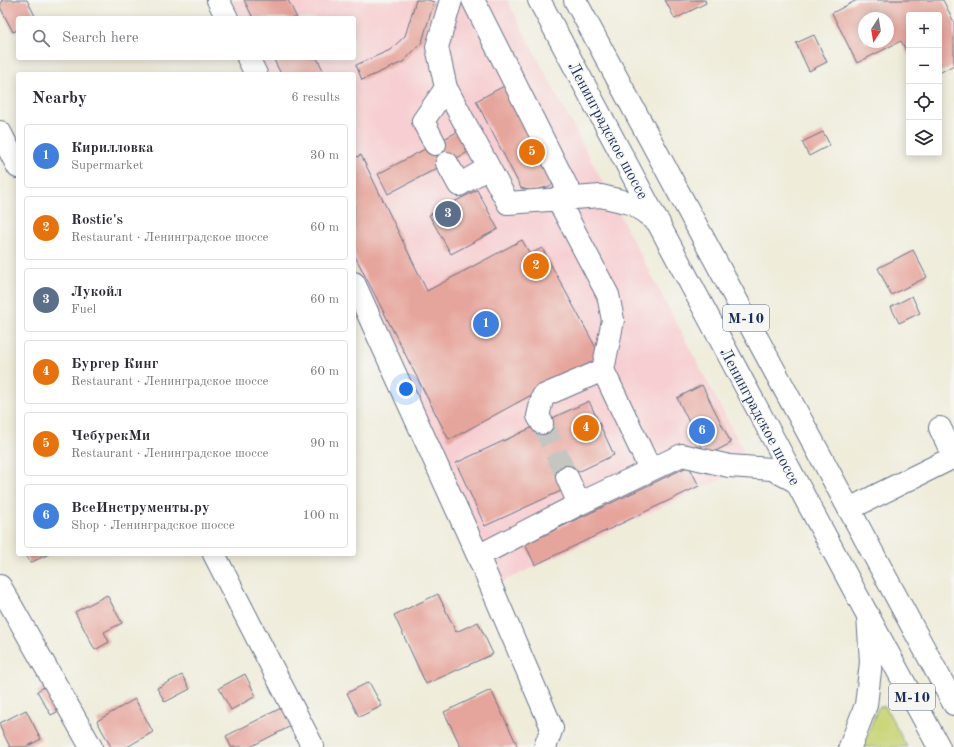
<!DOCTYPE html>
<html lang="en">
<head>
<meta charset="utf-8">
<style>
	body { margin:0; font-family:"Old Standard TT",serif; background:#f2f2f3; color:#2b2b33 }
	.controls { position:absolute; right:12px; top:12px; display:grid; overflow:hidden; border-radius:4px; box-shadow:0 2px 10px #0003 }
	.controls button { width:36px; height:36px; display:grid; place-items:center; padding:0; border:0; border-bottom:1px solid #e1e1e2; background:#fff; color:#2b2b33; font:20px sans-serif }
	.compass { position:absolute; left:858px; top:12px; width:36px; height:36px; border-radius:50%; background:#fff; box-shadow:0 2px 10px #0003; rotate:192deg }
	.you { position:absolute; left:406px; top:389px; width:14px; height:14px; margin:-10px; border:3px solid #fff; border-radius:50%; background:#1a73e8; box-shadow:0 0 0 6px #1a73e833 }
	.badge { display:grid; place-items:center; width:26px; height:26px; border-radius:50%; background:#1f6fb2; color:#fff; font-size:13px; font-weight:700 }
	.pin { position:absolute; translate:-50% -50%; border:2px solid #fff; box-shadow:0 1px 4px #0006 }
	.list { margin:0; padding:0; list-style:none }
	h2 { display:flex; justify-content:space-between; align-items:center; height:52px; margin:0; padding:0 16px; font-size:17px }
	h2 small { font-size:13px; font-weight:400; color:#7c7c81 }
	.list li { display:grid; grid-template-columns:26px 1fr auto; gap:12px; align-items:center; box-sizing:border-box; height:64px; margin:0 8px 8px; padding:0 8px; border:1px solid #e1e1e2; border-radius:4px }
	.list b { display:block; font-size:15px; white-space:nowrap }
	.list p { margin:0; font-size:13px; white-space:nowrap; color:#7c7c81 }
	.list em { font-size:13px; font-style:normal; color:#7c7c81 }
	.icon { flex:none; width:22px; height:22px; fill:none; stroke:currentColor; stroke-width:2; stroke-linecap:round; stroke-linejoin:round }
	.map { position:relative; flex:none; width:954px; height:747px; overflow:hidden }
	.search { position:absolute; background:#fff; box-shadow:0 2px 10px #0003; left:16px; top:16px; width:340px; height:44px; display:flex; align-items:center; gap:10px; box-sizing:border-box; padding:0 14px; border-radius:4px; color:#7c7c81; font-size:15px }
	.panel { position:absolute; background:#fff; box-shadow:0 2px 10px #0003; left:16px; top:72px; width:340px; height:484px; border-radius:4px }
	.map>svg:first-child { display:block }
	.built { fill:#f7cfd2 }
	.green { fill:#c7d475; stroke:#71826a }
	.building { fill:#e6a59c; fill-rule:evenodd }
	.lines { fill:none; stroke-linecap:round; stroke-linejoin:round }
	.minor-tunnel { stroke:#c5c6c1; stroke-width:22; stroke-dasharray:22 11; stroke-linecap:butt }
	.minor-casing { stroke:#657189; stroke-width:24 }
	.highway-casing { stroke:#657189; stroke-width:24 }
	.minor { stroke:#fff; stroke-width:22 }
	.highway { stroke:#fff; stroke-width:22 }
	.labels { text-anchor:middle; stroke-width:3; stroke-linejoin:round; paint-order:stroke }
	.shield { fill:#f6f6f2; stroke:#5d6b8a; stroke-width:1 }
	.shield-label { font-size:15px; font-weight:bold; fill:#1b2f5e }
	.street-label { font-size:16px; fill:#1b2f5e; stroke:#f6f6f2 }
</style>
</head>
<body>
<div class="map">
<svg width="954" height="747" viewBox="0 0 954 747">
	<rect width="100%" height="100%" fill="#f6f6f2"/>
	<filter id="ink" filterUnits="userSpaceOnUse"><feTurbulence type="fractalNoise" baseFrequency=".025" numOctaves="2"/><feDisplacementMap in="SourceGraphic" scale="8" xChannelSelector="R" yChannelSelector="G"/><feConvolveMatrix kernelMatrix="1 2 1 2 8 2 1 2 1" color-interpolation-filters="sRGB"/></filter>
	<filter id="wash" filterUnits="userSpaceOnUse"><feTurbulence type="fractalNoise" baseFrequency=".012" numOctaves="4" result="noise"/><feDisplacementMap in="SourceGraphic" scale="16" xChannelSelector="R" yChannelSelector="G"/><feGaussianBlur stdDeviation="0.9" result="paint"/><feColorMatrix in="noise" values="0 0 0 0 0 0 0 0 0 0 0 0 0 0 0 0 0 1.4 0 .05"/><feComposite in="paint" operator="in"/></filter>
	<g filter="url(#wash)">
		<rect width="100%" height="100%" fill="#efecda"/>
		<path class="built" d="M230,0H507L751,465L500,583L354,266V74H265L257,58H354V18H238Z"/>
		<path class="green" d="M885,706L907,747H863L876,712L879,707Z"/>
		<g id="blocks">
			<path class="building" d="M2,0H27L36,18H18V30L13,32L0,7Z
				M244,0H288L297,18H253Z
				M416,0H428L434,2L422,42L403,62L362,80L356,65L390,50L405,36Z
				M665,0H705L706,3L675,19Z
				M857,0H943L954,22V65L939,73V15H909V56L901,41L857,63L832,13ZM864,18H888V42H864Z
				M814,35L827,62L809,71L796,43Z
				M273,58H317L325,74H281Z
				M506,85L556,183L547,187L532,191L521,188L476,101Z
				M457,132L468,152L388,194L378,174Z
				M823,132L830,145L809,156L802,142Z
				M361,155L427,291L522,240L530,254L542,248L601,357L449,440L354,254V158Z
				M477,190L498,229L451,254L429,215Z
				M913,250L927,277L891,295L878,268Z
				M912,296L920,313L899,323L891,307Z
				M702,385L731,443L706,456L677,398Z
				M589,401L614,455L559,481L563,490L485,526L456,463Z
				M689,466L699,486L535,565L525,544Z
				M26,554H49L30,563Z
				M438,594L456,632L478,622L493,654L426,684L394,615Z
				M107,595L122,623L104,632L109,642L95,650L75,612Z
				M245,674L256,696L231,710L219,688Z
				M182,675L190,689L165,702L157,688Z
				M369,682L382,706L359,717L347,693Z
				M50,684L63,709L51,715L37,691Z
				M491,690L518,747H461L444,712Z
				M135,699L153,732L127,747H111L97,721Z
				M285,706L295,724L250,747H231L226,736Z
				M26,710L41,739L26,747H10L0,727V723Z"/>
		</g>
	</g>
	<g filter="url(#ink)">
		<use href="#blocks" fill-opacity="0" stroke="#657189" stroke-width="1"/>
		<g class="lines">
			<path class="minor-tunnel" d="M542,423L567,477"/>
			<g class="minor-casing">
				<path id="minor" d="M218,0L227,18
					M451,0L437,47L446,88L508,203L601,196L634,204L659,223
					M473,0L572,197
					M248,58L256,74
					M0,132L18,167
					M435,144L423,121L446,88
					M447,163L459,185L488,168
					M557,198L608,295L613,320L603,370L650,469
					M354,283L478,556L552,728L545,747
					M542,423L538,416L543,396L603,370
					M567,477L579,504
					M849,509L954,457L940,428
					M214,554L313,747
					M478,556L579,504L682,455L729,466L772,469L795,481
					M0,586L91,747
					M850,747L866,705L871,662L868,615"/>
			</g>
			<g class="highway-casing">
				<path id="highway" d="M539,0C673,249 804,499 939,747
					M575,0L954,704"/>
			</g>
			<use href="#minor" class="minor"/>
			<use href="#highway" class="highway"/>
		</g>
	</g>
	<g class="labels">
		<g class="shield">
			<rect x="723" y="305" width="46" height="26" rx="3"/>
			<rect x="889" y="684" width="46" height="26" rx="3"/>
		</g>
		<g class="shield-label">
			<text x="746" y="323">М-10</text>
			<text x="912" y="702">М-10</text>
		</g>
		<g class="street-label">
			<text transform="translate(609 130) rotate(62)" y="6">Ленинградское шоссе</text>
			<text transform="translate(761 416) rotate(62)" y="6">Ленинградское шоссе</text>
		</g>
	</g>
</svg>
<div class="controls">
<button>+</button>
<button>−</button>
<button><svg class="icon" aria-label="locate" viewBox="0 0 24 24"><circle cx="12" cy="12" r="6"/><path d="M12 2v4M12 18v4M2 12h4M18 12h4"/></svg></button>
<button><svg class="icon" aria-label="layers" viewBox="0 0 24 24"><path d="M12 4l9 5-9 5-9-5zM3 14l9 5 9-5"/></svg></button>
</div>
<svg class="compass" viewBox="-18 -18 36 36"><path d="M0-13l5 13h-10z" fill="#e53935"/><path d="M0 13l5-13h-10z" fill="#7c7c81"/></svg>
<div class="you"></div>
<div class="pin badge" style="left:486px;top:324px;background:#3f7fe0">1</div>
<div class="pin badge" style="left:536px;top:266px;background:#e8710a">2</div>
<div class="pin badge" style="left:448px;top:214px;background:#5c6f8a">3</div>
<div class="pin badge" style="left:586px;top:428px;background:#e8710a">4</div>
<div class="pin badge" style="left:532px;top:152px;background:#e8710a">5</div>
<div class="pin badge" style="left:702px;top:431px;background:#3f7fe0">6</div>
<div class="search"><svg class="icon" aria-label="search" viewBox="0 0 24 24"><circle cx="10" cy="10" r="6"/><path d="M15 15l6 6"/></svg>Search here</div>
<section class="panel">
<h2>Nearby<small>6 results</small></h2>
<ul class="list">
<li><span class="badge" style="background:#3f7fe0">1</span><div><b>Кирилловка</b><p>Supermarket</p></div><em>30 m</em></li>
<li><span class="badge" style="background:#e8710a">2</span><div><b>Rostic's</b><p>Restaurant · Ленинградское шоссе</p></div><em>60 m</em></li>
<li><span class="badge" style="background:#5c6f8a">3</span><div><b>Лукойл</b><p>Fuel</p></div><em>60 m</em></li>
<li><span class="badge" style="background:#e8710a">4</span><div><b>Бургер Кинг</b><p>Restaurant · Ленинградское шоссе</p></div><em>60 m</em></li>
<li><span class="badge" style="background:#e8710a">5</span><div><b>ЧебурекМи</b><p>Restaurant · Ленинградское шоссе</p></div><em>90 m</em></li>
<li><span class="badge" style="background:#3f7fe0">6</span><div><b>ВсеИнструменты.ру</b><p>Shop · Ленинградское шоссе</p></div><em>100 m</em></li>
</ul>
</section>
</div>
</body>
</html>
